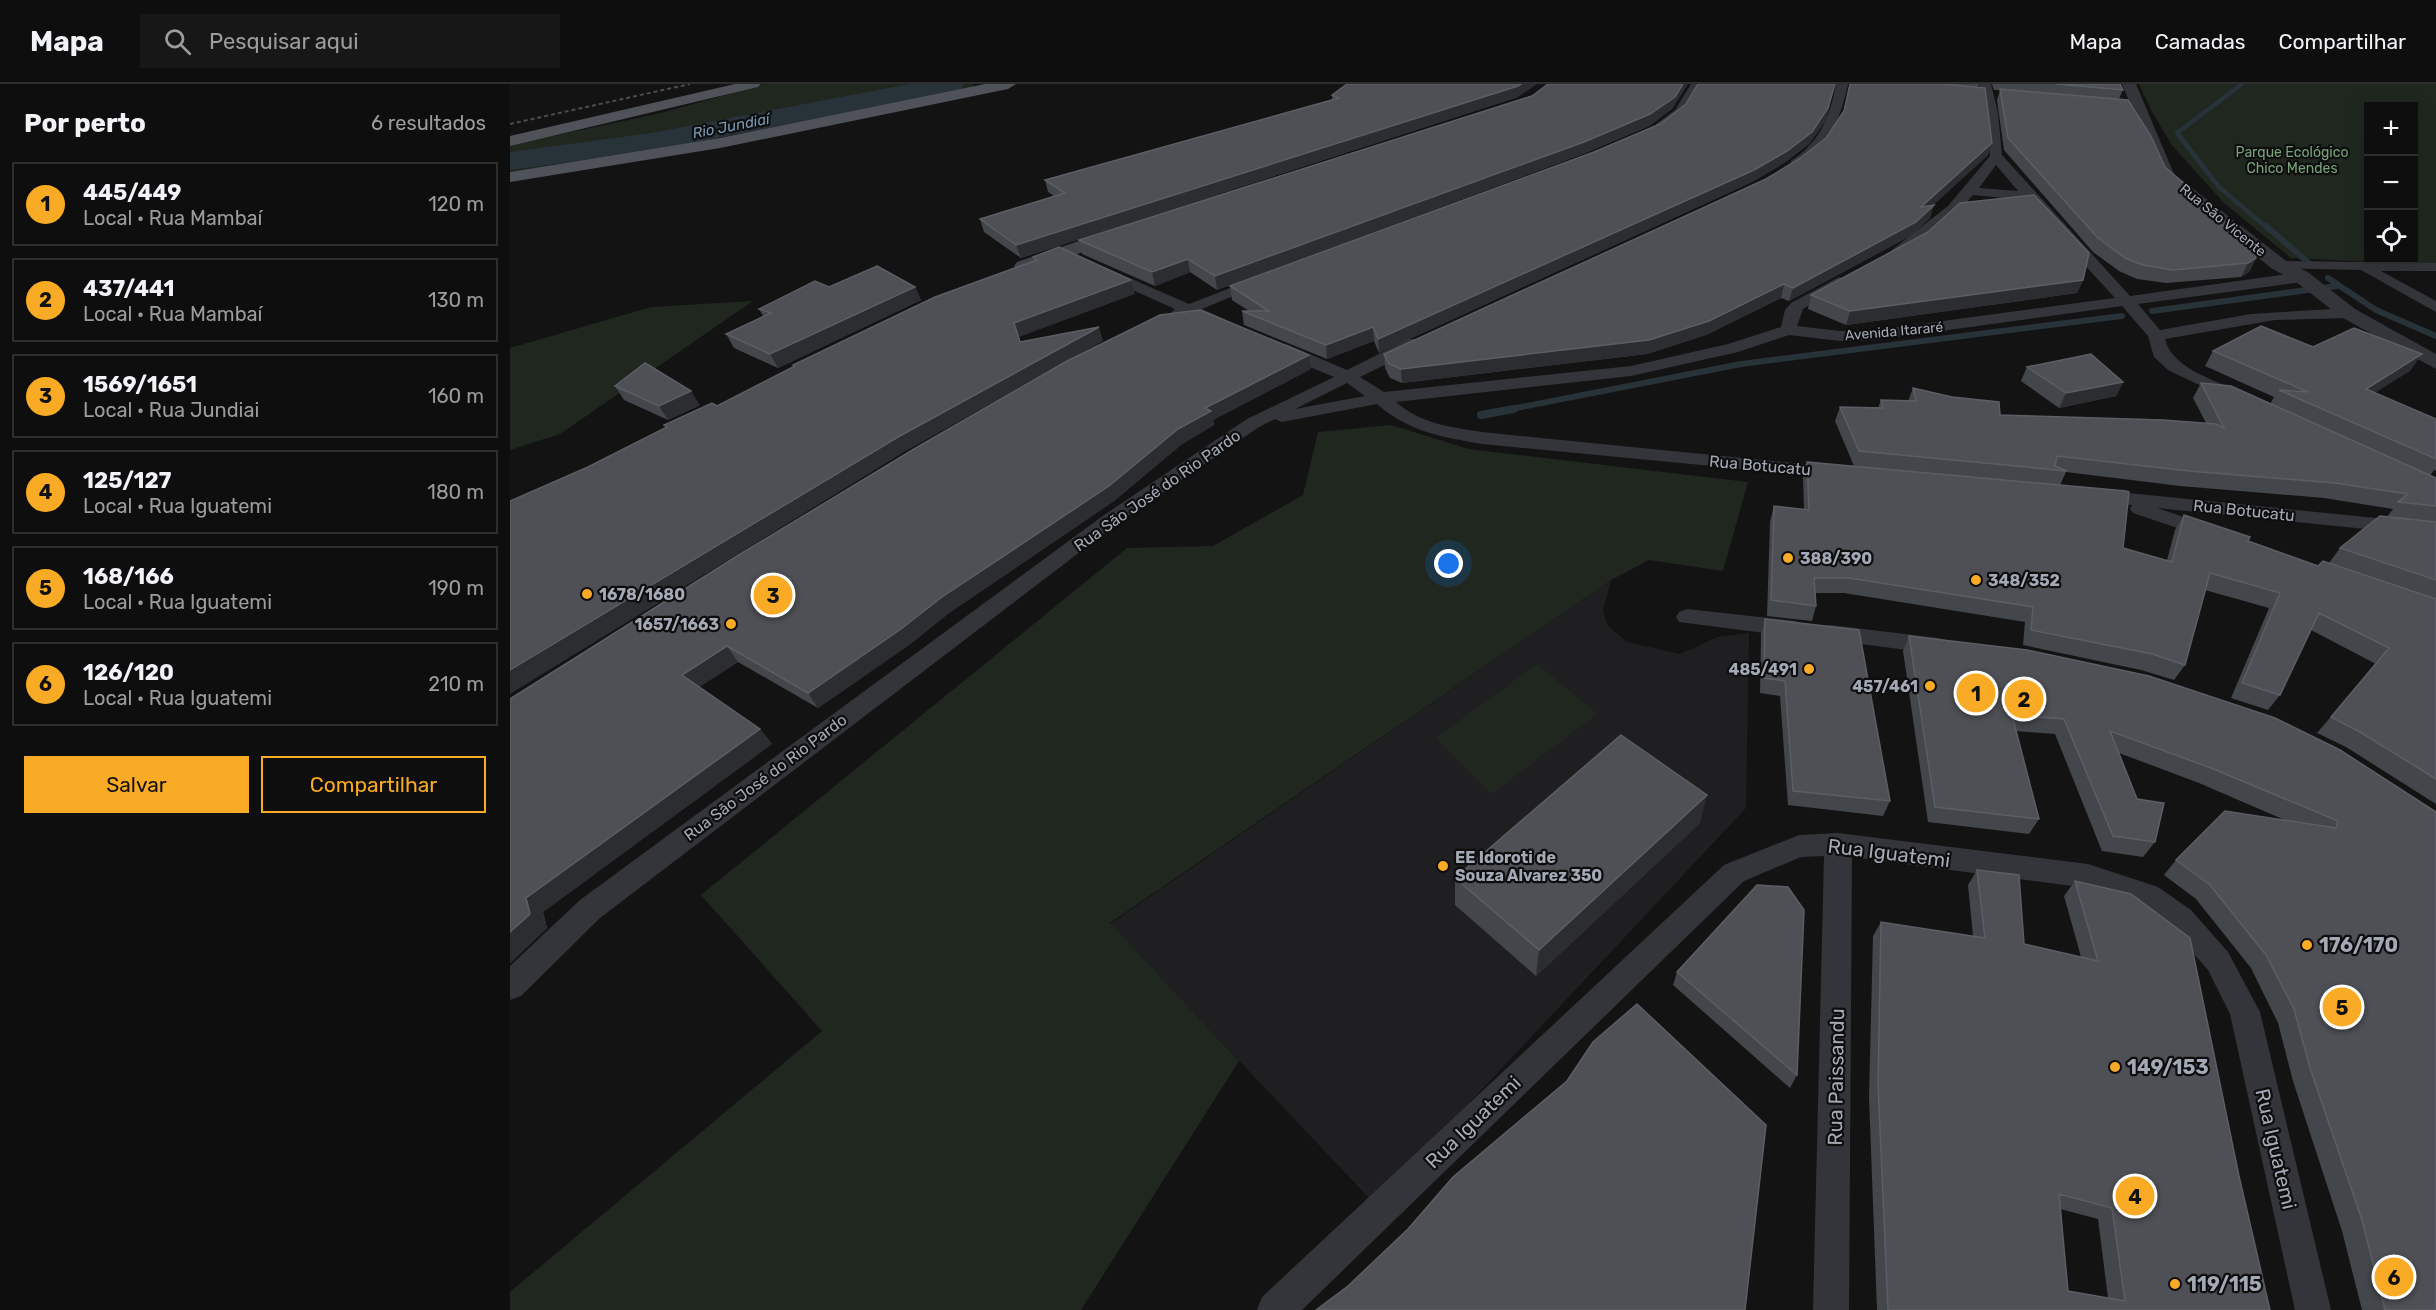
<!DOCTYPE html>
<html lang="pt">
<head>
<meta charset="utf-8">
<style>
	body { margin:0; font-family:Rubik,sans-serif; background:#171718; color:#f1f3f6 }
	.controls { position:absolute; right:18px; top:18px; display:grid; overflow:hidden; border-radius:0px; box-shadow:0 6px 24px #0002 }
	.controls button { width:54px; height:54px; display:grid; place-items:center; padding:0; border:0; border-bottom:2px solid #2e2e2f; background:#0e0e0f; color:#f1f3f6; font:30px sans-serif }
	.you { position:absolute; left:939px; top:480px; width:21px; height:21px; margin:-15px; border:4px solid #fff; border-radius:50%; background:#1a73e8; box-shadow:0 0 0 9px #1a73e833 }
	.badge { display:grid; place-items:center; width:39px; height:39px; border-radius:50%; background:#faab25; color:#111; font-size:20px; font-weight:700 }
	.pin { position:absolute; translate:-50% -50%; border:3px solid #fff; box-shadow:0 2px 6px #0006 }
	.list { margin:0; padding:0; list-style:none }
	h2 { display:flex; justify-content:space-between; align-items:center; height:78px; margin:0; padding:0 24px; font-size:26px }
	h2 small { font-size:20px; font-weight:400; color:#9b9c9e }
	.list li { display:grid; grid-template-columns:39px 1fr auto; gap:18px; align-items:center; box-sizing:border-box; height:84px; margin:0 12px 12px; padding:0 12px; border:2px solid #2e2e2f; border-radius:0px }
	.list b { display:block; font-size:22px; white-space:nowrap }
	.list p { margin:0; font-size:20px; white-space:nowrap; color:#9b9c9e }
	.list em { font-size:20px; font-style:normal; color:#9b9c9e }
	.actions { display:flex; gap:12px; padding:18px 24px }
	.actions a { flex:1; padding:14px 0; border:2px solid #faab25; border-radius:0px; text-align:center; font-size:21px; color:#faab25 }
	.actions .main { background:#faab25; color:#111 }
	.icon { flex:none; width:33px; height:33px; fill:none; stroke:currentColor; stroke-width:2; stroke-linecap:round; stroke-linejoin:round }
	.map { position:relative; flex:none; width:1926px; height:1226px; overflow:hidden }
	header { display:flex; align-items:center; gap:36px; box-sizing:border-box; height:84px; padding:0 30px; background:#0e0e0f; border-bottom:2px solid #2e2e2f }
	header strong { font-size:28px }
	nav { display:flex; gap:33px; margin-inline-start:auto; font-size:21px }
	.search { width:420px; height:54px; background:#171718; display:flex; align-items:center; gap:15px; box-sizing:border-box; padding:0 21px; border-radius:0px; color:#9b9c9e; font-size:22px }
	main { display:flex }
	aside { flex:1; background:#0e0e0f }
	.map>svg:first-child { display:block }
	.built { fill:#1f1f21 }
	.green { fill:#1f271f; fill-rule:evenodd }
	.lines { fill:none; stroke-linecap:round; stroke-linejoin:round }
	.stream-far2 { stroke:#283239; stroke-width:4.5 }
	.stream-far1 { stroke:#283239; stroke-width:6 }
	.stream { stroke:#283239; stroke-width:8 }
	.river { fill:#283239; fill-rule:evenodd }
	.minor { fill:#33353a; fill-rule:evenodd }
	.tertiary { fill:#33353a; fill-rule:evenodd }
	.secondary { fill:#41444a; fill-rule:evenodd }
	.primary { fill:#4f5259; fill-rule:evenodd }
	.rail { stroke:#4a4d53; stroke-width:2; stroke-dasharray:4 3; stroke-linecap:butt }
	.wall { fill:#43464a; fill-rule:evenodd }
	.shaded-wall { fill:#2c2d30 }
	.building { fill:#4e5056; stroke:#5b5e65; stroke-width:1.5; fill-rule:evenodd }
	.poi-dot { fill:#faab25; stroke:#0e0e0f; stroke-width:2 }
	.labels { text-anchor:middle; stroke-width:4.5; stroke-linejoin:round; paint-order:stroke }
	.far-park-label { font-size:14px; fill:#79a27a; stroke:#0e0e0f }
	.far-street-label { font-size:14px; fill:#a3aab6; stroke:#0e0e0f }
	.far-water-label { font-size:15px; font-style:italic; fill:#7899b3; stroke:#0e0e0f }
	.street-label { font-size:16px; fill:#a3aab6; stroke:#0e0e0f }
	.poi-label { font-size:16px; font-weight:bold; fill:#a3aab6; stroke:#0e0e0f; text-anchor:start }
	.near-street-label { font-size:20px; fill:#a3aab6; stroke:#0e0e0f }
	.near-poi-label { font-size:20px; font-weight:bold; fill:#a3aab6; stroke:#0e0e0f; text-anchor:start }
</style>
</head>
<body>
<header>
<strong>Mapa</strong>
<div class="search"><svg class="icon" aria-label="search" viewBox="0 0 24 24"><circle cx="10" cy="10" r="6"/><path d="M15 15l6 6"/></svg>Pesquisar aqui</div>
<nav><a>Mapa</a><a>Camadas</a><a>Compartilhar</a></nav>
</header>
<main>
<aside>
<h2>Por perto<small>6 resultados</small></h2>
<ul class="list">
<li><span class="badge">1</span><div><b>445/449</b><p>Local · Rua Mambaí</p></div><em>120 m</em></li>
<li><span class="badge">2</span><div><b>437/441</b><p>Local · Rua Mambaí</p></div><em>130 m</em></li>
<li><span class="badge">3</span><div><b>1569/1651</b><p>Local · Rua Jundiai</p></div><em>160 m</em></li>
<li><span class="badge">4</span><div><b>125/127</b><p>Local · Rua Iguatemi</p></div><em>180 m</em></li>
<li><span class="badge">5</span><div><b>168/166</b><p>Local · Rua Iguatemi</p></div><em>190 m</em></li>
<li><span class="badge">6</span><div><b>126/120</b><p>Local · Rua Iguatemi</p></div><em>210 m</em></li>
</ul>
<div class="actions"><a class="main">Salvar</a><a>Compartilhar</a></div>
</aside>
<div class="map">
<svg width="1926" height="1226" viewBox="0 0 1926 1226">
	<rect width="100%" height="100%" fill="#131314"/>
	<path class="built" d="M1101,496L1093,527L1098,542L1117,558L1170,570L1208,553L1239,549L1236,724L918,1063L859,1114L600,840Z"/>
	<path class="green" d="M255,0H463L465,3C311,36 156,65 0,88V61L151,29Z
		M1629,0H1926V181L1781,174L1714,119L1661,60L1641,26ZM1858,22H1904V176H1858Z
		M243,217L50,350L0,366V264L141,223Z
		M881,341L959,365L1238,398L1213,487L1139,476L1101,496L600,839L729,977L571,1226H0V1208L312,947L191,811L617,464L703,462L793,411L808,348Z
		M1027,580L1088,630L981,710L925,654Z"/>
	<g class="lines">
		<path class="stream-far2" d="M1732,0L1667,49L1709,103L1757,144"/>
		<path class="stream-far1" d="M1756,142L1800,180
			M1818,194L1866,226L1926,252
			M1642,227L1827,202
			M996,326L1231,280L1612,232"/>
		<path class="stream" d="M971,331L1004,325"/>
		<path class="river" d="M399,0H454L450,6L441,8L141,67L0,86V68L141,49Z"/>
		<path class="minor" d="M1181,0H1193C1184,14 1165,49 1146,46V40L1165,26Z
			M1326,0H1338C1334,22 1313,90 1281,83V77C1310,58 1320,33 1326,0Z
			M1469,0H1481L1488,29L1492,71L1620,212L1792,188L1800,193L1792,198L1628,220L1650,246L1741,230L1838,224L1846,229L1838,234L1765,236L1655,255C1662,285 1706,296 1731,309L1734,313L1731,317L1725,318L1658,286L1644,273L1638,252L1612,222L1366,256L1330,257L1279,251L1228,268L1121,292L886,318C911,340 940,343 972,348L1333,384L1336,388L1326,394L972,360C932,353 899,348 867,320L772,338L765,335L749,343L608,439L90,834L11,912L0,916V882L70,816L594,431L737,335L824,293L764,268L762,264L764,260H776L837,286L899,255H911L913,259L911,263L850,293L874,308L1121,282L1218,260L1271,243L1275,226L1281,219L1329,193L1334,195L1337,198L1334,201L1293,225L1287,242L1330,247L1366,246L1605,214L1515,116L1463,111C1445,132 1417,163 1389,170L1382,166L1438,122L1480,72L1476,29ZM1486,81L1508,107L1469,104ZM837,299L855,312L785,325Z
			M1773,177L1926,179V187H1871L1926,217V228L1851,186L1768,184L1766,181L1768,178Z
			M594,183L679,220L746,194L751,192L759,197L692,225L716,236L718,239L710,244L678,231L663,232L661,229L665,225L589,191L586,188Z
			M1588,406L1926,440V452L1647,424L1707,444L1710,449L1707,454L1700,455L1623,429L1620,425L1622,421L1581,416L1578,412L1581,408Z
			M1177,525L1285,537L1293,540L1296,545L1293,550L1285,553L1169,538L1166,533L1169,528Z
			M1320,541L1428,554L1436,556L1439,562L1436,568L1428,570L1312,555L1309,549L1312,543Z
			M1328,749L1578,780L1648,803L1681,826L1718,868L1750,928L1821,1226H1785L1720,930L1698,886L1661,844L1628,821L1578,804L1342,773L1339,1226H1303L1314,772L1291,773L1234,797L792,1226H747L752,1213L1214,781L1289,751Z"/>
		<path class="tertiary" d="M1612,0H1626L1664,90L1775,176L1799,189L1845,225L1926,270V285L1831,233L1785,197L1761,184L1651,95Z"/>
		<path class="secondary" d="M613,142L620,144L623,148L620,152L521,186H507L504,182L507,178Z"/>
		<path class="primary" d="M225,0H251L248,3L0,62V52Z
			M475,0H506L498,5L210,64L0,98V88L210,54Z"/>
		<path class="rail" d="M0,40L180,0"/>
	</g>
	<path class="wall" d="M1188,0H1325L1316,36L1299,60L1274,79L1242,98L869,269L864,257L817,275L734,241L732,227H739L722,216L720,202L1084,68L1150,40L1176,20Z
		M1340,0H1469L1468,3L1478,71L1422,122L1420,134L1402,151L1279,217L1271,214L1196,251L1137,270L892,299L880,294L875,284L874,270L1256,95L1289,75L1316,54L1334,27Z
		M1482,0H1610L1613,6L1609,15L1655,83L1678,103L1677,107L1746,174L1739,188L1731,193L1656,199L1627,195L1609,187L1583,168L1494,66L1487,16L1490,6H1484Z
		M822,11L1008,13L511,174L474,148L470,135L544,112L538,108L535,96L822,16Z
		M1022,12L1163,24L1139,42L1073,70L707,206L680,188L645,202L572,170L569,156Z
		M1573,196L1567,209L1336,241L1298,225L1301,211Z
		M319,203H405L411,216L268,284L224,264L216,250L253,232L249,225Z
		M1803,263L1901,286L1864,309L1926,335V387L1924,386L1920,392L1926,394V720L1836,663L1807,649L1866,580L1801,546L1770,611L1758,626L1721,614L1759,524L1695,506L1675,581L1664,596L1631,586L1513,561L1515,538L1334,509H1305L1306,522L1302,537L1257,532L1260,437L1264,422L1294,426L1293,393L1297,378L1344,382L1325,337L1330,323L1368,324L1371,316L1398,317L1403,304L1490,331L1696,339L1683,314L1691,299L1760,320L1764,313L1695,282L1703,267ZM1556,388L1670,402L1814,414L1883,425L1877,433L1830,464L1819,479L1808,482L1738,457L1674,431L1665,446L1657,476L1613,464L1550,401Z
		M1517,283L1613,298L1606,312L1549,324L1511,297Z
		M801,285L703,336L704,341L672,360L604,417L439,529L399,561L308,624L228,578L189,603L250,645L262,660L33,828L37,844L0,879V615Z
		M105,302L190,321L158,336L114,316Z
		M1255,535L1380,717L1373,732L1278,721L1270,612L1250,609L1251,550Z
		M1399,552L1926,728V1226H1852L1832,1147L1783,997L1768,939L1741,884L1686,815L1654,791L1666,776L1777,737L1689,699L1609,669L1645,758L1633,773L1592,767L1545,650L1506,647L1529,735L1519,750L1418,738L1393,567Z
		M1190,739L1026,892L945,821V794Z
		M1467,786L1514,860L1571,873L1554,812L1565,797L1729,1092L1760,1226H1367L1359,1013L1363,852L1371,838L1463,852L1458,801ZM1550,1125L1588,1135L1598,1214L1558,1207Z
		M1167,888L1287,991L1280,1004L1163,901Z"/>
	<path class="shaded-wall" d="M1011,0H1027L1008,13L511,174L506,161Z
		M1173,0H1178L1163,24L1139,42L1073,70L707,206L705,192Z
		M1325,0L1316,36L1299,60L1274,79L1242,98L869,269L868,255Z
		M1482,59L1478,71L1407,136L1411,123Z
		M1424,121L1420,134L1402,151L1279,217L1283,204Z
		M1746,174L1739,188L1731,193L1738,179Z
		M678,175L680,188L645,202L642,188Z
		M621,196L625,210L509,253L514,272L504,239Z
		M1573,196L1567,209L1336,241L1340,227Z
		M1274,200L1271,214L1196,251L1137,270L892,299L891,285Z
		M405,203L411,216L268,284L260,270Z
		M589,243L593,257L394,368L0,610V586L388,353Z
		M863,243L864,257L817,275L816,261Z
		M1912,270L1901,286L1846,321L1856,305Z
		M799,271L801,285L703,336L704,341L672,360L604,417L439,529L399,561L308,624L298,609L695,324Z
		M1613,298L1606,312L1549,324L1556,309Z
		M181,307L190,321L158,336L149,322Z
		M217,562L228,578L184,606L172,591Z
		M250,645L262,660L33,828L37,844L0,879V848L16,814Z
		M1197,711L1190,739L1026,892L1029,866Z"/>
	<path class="building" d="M837,0H1011L1008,2L506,161L470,135L555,109L535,96L829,14L822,11Z
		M1038,0H1173L1165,13L1140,30L1074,58L705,192L678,175L642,188L569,156L1022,12Z
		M1188,0H1325L1318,24L1302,48L1277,67L1244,86L868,255L863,243L816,261L732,227H759L720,202L1084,68L1150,40L1176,20Z
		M1340,0H1432L1475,4L1482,59L1411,123L1424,121L1406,138L1283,204L1274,200L1199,237L1139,256L891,285L879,280L874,270L1256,95L1289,75L1316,54L1334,27Z
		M1546,0H1610L1613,6Z
		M1490,5L1618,16L1641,52L1655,83L1678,103H1672L1746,162V174L1738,179L1663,186L1633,181L1615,174L1588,154L1498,54Z
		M1524,111L1579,169L1573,196L1340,227L1301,211L1418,148L1450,119Z
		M549,163L621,196L504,239L510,258L589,243L388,353L0,586V417L78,383L157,343L154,341L202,319L207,322L285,282L283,281L425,213L527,176L523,173Z
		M367,182L405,203L260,270L216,250L261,229L249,225L305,197L319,203Z
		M690,226L799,271L695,324L701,327L668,345L599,402L432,513L391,545L298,609L217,562L172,591L250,645L16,814L20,830L0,848V615L227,472L404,365L557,277L650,231Z
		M1751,242L1803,263L1844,244L1912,270L1856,305L1926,335V375L1769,306L1798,308L1703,267Z
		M1581,270L1613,298L1556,309L1517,283Z
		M135,279L181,307L149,322L105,302Z
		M1691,299L1721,302L1926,394V422L1888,418L1898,410L1825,399L1679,387L1547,372L1545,382L1557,387L1349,367L1330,323L1373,324L1371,316L1406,317L1403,304L1442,313L1489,318L1490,331L1653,336L1706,340L1714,344Z
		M1297,378L1616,407L1619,408L1613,464L1662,478L1674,431L1740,453L1738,457L1808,482L1813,477L1926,515V695L1850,648L1821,633L1879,564L1809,529L1770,611L1732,599L1770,509L1700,489L1675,581L1642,570L1521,546L1523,523L1339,494H1304L1306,522L1261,516L1264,422L1299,426Z
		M1870,432L1926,438V496L1830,464Z
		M1255,535L1349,546L1380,717L1283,707L1275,597L1254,594Z
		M1399,552L1517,566L1639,592L1765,634L1830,666L1926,728V1226H1875L1852,1136L1800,984L1784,925L1756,871L1700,801L1666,776L1715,727L1826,744L1828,737L1701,684L1600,647L1627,715L1654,719L1645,758L1603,752L1554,635L1502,631L1529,735L1425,723Z
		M1111,651L1197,711L1029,866L945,794Z
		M1467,786L1509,791L1514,860L1588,877L1565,797L1621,810L1680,854L1729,1092L1760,1226H1378L1368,1000L1371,838L1475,854ZM1549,1110L1602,1124L1615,1217L1558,1207Z
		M1247,801L1278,803L1294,826L1287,991L1167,888Z
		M1127,920L1256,1041L1235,1226H806L838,1202L898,1145L943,1093L1057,997L1083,958Z"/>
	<g class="poi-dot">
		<circle cx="1278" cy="474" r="6"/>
		<circle cx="1466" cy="496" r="6"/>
		<circle cx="77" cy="510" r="6"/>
		<circle cx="221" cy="540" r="6"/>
		<circle cx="1299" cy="585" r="6"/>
		<circle cx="1420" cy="602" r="6"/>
		<circle cx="933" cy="782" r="6"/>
		<circle cx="1797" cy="861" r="6"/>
		<circle cx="1605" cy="983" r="6"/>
		<circle cx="1665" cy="1200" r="6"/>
	</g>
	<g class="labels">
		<g class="far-park-label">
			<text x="1782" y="73">Parque Ecológico<tspan x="1782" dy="16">Chico Mendes</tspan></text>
		</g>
		<g class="far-street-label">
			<text transform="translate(1713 136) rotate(39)" y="5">Rua São Vicente</text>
			<text transform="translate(1384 247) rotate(-5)" y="5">Avenida Itararé</text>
		</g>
		<g class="far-water-label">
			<text transform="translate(221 42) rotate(-11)" y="5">Rio Jundiaí</text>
		</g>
		<g class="street-label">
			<text transform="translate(1250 381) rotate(5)" y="6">Rua Botucatu</text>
			<text transform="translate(647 406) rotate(-35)" y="6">Rua São José do Rio Pardo</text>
			<text transform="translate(1734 426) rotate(6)" y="6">Rua Botucatu</text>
			<text transform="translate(255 693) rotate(-37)" y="6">Rua São José do Rio Pardo</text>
		</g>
		<g class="poi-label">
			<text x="1290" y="480">388/390</text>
			<text x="1478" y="502">348/352</text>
			<text x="89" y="516">1678/1680</text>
			<text x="209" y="546" text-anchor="end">1657/1663</text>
			<text x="1287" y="591" text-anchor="end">485/491</text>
			<text x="1408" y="608" text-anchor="end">457/461</text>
			<text x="945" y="779">EE Idoroti de<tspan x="945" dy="18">Souza Alvarez 350</tspan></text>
		</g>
		<g class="near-street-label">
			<text transform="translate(1379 769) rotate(7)" y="7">Rua Iguatemi</text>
			<text transform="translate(1326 993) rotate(-89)" y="7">Rua Paissandu</text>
			<text transform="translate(963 1038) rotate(-44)" y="7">Rua Iguatemi</text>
			<text transform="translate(1766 1065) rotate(77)" y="7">Rua Iguatemi</text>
		</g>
		<g class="near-poi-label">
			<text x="1809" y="868">176/170</text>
			<text x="1617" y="990">149/153</text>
			<text x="1677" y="1207">119/115</text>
		</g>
	</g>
</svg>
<div class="controls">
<button>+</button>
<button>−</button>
<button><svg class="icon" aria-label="locate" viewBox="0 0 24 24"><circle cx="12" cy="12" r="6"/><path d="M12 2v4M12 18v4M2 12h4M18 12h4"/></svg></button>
</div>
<div class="you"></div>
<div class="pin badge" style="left:1466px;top:609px">1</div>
<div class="pin badge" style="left:1514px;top:615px">2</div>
<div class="pin badge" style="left:263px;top:511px">3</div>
<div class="pin badge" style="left:1625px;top:1112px">4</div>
<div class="pin badge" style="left:1832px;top:923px">5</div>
<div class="pin badge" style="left:1884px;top:1193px">6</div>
</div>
</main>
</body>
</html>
